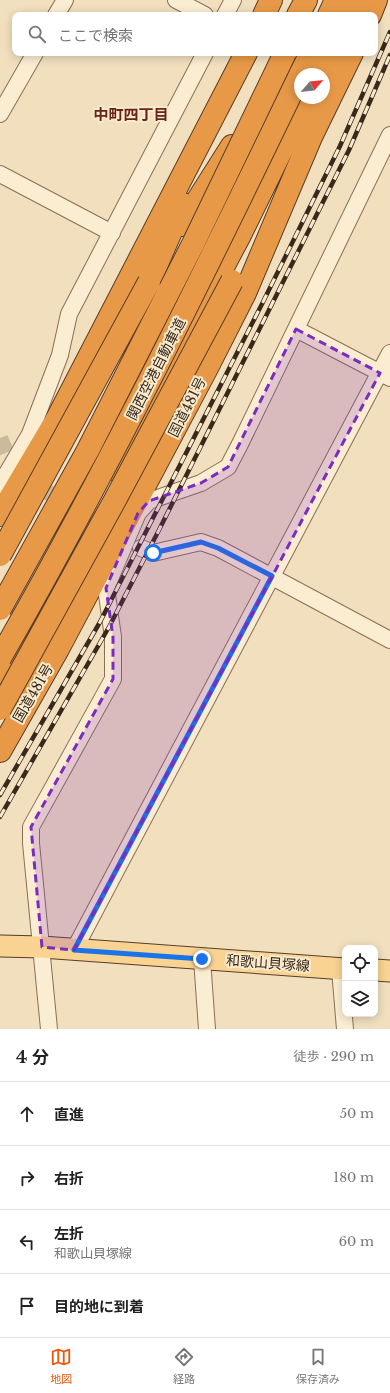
<!DOCTYPE html>
<html lang="ja">
<head>
<meta charset="utf-8">
<style>
	body { margin:0; font-family:"Libre Baskerville","Noto Sans JP",serif; background:#f6f6f6; color:#222 }
	.controls { position:absolute; right:12px; bottom:12px; display:grid; overflow:hidden; border-radius:8px; box-shadow:0 2px 10px #0003 }
	.controls button { width:36px; height:36px; display:grid; place-items:center; padding:0; border:0; border-bottom:1px solid #e0e0e0; background:#fff; color:#222; font:20px sans-serif }
	.compass { position:absolute; left:294px; top:68px; width:36px; height:36px; border-radius:50%; background:#fff; box-shadow:0 2px 10px #0003; rotate:62deg }
	.stop { position:absolute; width:12px; height:12px; margin:-9px; border:3px solid #1a73e8; border-radius:50%; background:#fff }
	.stop.end { background:#1a73e8; border-color:#fff; box-shadow:0 1px 4px #0008 }
	.list { margin:0; padding:0; list-style:none }
	h2 { display:flex; justify-content:space-between; align-items:center; height:52px; margin:0; padding:0 16px; font-size:17px }
	h2 small { font-size:13px; font-weight:400; color:#767676 }
	.list li { display:grid; grid-template-columns:26px 1fr auto; gap:12px; align-items:center; box-sizing:border-box; height:64px; padding:0 16px; border-top:1px solid #e0e0e0 }
	.list b { display:block; font-size:15px; white-space:nowrap }
	.list p { margin:0; font-size:13px; white-space:nowrap; color:#767676 }
	.list em { font-size:13px; font-style:normal; color:#767676 }
	.icon { flex:none; width:22px; height:22px; fill:none; stroke:currentColor; stroke-width:2; stroke-linecap:round; stroke-linejoin:round }
	.map { position:relative; flex:none; width:390px; height:1029px; overflow:hidden }
	.search { position:absolute; background:#fff; box-shadow:0 2px 10px #0003; left:12px; right:12px; top:12px; height:44px; display:flex; align-items:center; gap:10px; box-sizing:border-box; padding:0 14px; border-radius:8px; color:#767676; font-size:15px }
	.sheet { height:308px; background:#fff }
	nav { display:flex; justify-content:space-around; align-items:center; box-sizing:border-box; height:56px; border-top:1px solid #e0e0e0; background:#fff; font-size:11px; color:#767676 }
	nav a { display:grid; justify-items:center; gap:2px }
	nav .on { color:#ea580c }
	.map>svg:first-child { display:block }
	.lines { fill:none; stroke-linecap:round; stroke-linejoin:round }
	.minor-tunnel { stroke:#ccba9d; stroke-width:16; stroke-dasharray:16 8; stroke-linecap:butt }
	.minor-casing { stroke:#8b6f55; stroke-width:18 }
	.major-casing { stroke:#583d2a; stroke-width:23 }
	.highway-casing { stroke:#583d2a; stroke-width:24 }
	.minor { stroke:#fbedd2; stroke-width:16 }
	.major { stroke:#f8d392; stroke-width:21 }
	.highway { stroke:#e89947; stroke-width:22 }
	.rail-casing { stroke:#39281b; stroke-width:4.5 }
	.rail { stroke:#f8eace; stroke-width:3; stroke-dasharray:9; stroke-linecap:butt }
	.highway-bridge-casing { stroke:#583d2a; stroke-width:24; stroke-linecap:butt }
	.highway-bridge { stroke:#e89947; stroke-width:22 }
	.route { stroke:#1a73e8; stroke-width:5 }
	.marked { fill:#7b2cbf; fill-opacity:0.2; stroke:#7b2cbf; stroke-width:3; stroke-dasharray:8 5; stroke-linejoin:round }
	.labels { text-anchor:middle; stroke-width:4; stroke-linejoin:round; paint-order:stroke }
	.street-label { font-size:14px; fill:#39281b; stroke:#f8eace }
	.neighbourhood-label { font-size:15px; font-weight:bold; fill:#692417; stroke:#f8eace }
</style>
</head>
<body>
<div class="map">
<svg width="390" height="1029" viewBox="0 0 390 1029">
	<rect width="100%" height="100%" fill="#f1dfbe"/>
	<g class="lines">
		<path class="minor-tunnel" d="M0,438L7,455L19,475L111,530"/>
		<g class="minor-casing">
			<path id="minor" d="M176,0L205,15
				M56,15L65,0
				M225,15L233,0
				M0,114L35,53
				M0,174L112,233
				M296,329L390,378
				M0,485L30,434L60,355L69,314L205,53
				M141,548L153,553L201,542L218,548L390,640
				M74,950L390,353
				M202,959L207,1029
				M340,969L345,1029
				M49,1029L31,843V827L113,679V637L106,588L138,513L149,501L201,483L228,467L240,444L390,135"/>
		</g>
		<g class="major-casing">
			<path id="major" d="M0,946L42,947L345,969
				M375,970L390,971"/>
		</g>
		<g class="highway-casing">
			<path id="highway" d="M264,15L271,0
				M298,15L306,0
				M329,15L336,0
				M347,15L353,0
				M370,15L376,0
				M300,74L311,53
				M319,74L329,53
				M182,225L232,146
				M149,282L183,204
				M115,470L240,235L307,98
				M0,515L58,417L246,53
				M0,682L23,637
				M0,751L58,649L207,368L245,293L311,137L352,53"/>
		</g>
		<use href="#minor" class="minor"/>
		<use href="#major" class="major"/>
		<use href="#highway" class="highway"/>
		<g class="rail-casing">
			<path id="rail" d="M0,795L100,622L263,302L340,146L390,32
				M0,817L109,627L160,528L349,150L390,55"/>
		</g>
		<use href="#rail" class="rail"/>
		<g class="highway-bridge-casing">
			<path id="highway-bridge" d="M0,555L149,282
				M0,609L88,450L193,244L285,53
				M0,658C109,468 205,272 300,75
				M0,709L115,500L232,281"/>
		</g>
		<use href="#highway-bridge" class="highway-bridge"/>
	</g>
	<g class="lines">
		<path class="route" d="M153,553L201,542L218,548L272,576L74,950L202,959"/>
	</g>
	<path class="marked" d="M296,329L380,373L74,950L42,947L31,827L113,679V637L106,588L138,513L149,501L201,483L228,467Z"/>
	<g class="labels">
		<g class="street-label">
			<text transform="translate(156 369) rotate(-63)" y="5">関西空港自動車道</text>
			<text transform="translate(187 407) rotate(-63)" y="5">国道481号</text>
			<text transform="translate(33 693) rotate(-60)" y="5">国道481号</text>
			<text transform="translate(268 963) rotate(4)" y="5">和歌山貝塚線</text>
		</g>
		<g class="neighbourhood-label">
			<text x="131" y="120">中町四丁目</text>
		</g>
	</g>
</svg>
<div class="controls">
<button><svg class="icon" aria-label="locate" viewBox="0 0 24 24"><circle cx="12" cy="12" r="6"/><path d="M12 2v4M12 18v4M2 12h4M18 12h4"/></svg></button>
<button><svg class="icon" aria-label="layers" viewBox="0 0 24 24"><path d="M12 4l9 5-9 5-9-5zM3 14l9 5 9-5"/></svg></button>
</div>
<svg class="compass" viewBox="-18 -18 36 36"><path d="M0-13l5 13h-10z" fill="#e53935"/><path d="M0 13l5-13h-10z" fill="#767676"/></svg>
<div class="stop" style="left:153px;top:553px"></div>
<div class="stop end" style="left:202px;top:959px"></div>
<div class="search"><svg class="icon" aria-label="search" viewBox="0 0 24 24"><circle cx="10" cy="10" r="6"/><path d="M15 15l6 6"/></svg>ここで検索</div>
</div>
<section class="sheet">
<h2>4 分<small>徒歩 · 290 m</small></h2>
<ul class="list">
<li><svg class="icon" aria-label="ahead" viewBox="0 0 24 24"><path d="M12 20V5M6 11l6-6 6 6"/></svg><div><b>直進</b></div><em>50 m</em></li>
<li><svg class="icon" aria-label="right" viewBox="0 0 24 24"><path d="M7 20v-9h11M14 6l5 5-5 5"/></svg><div><b>右折</b></div><em>180 m</em></li>
<li><svg class="icon" aria-label="left" viewBox="0 0 24 24"><path d="M17 20v-9H6M10 6l-5 5 5 5"/></svg><div><b>左折</b><p>和歌山貝塚線</p></div><em>60 m</em></li>
<li><svg class="icon" aria-label="arrive" viewBox="0 0 24 24"><path d="M6 21V4h12l-3 4 3 4H6"/></svg><div><b>目的地に到着</b></div></li>
</ul>
</section>
<nav>
<a class="on"><svg class="icon" aria-label="map" viewBox="0 0 24 24"><path d="M3 6l6-2 6 2 6-2v14l-6 2-6-2-6 2zM9 4v14M15 6v14"/></svg>地図</a>
<a><svg class="icon" aria-label="directions" viewBox="0 0 24 24"><path d="M12 3l9 9-9 9-9-9zM9 14v-3h6M13 9l2 2-2 2"/></svg>経路</a>
<a><svg class="icon" aria-label="saved" viewBox="0 0 24 24"><path d="M7 4h10v16l-5-4-5 4z"/></svg>保存済み</a>
</nav>
</body>
</html>
